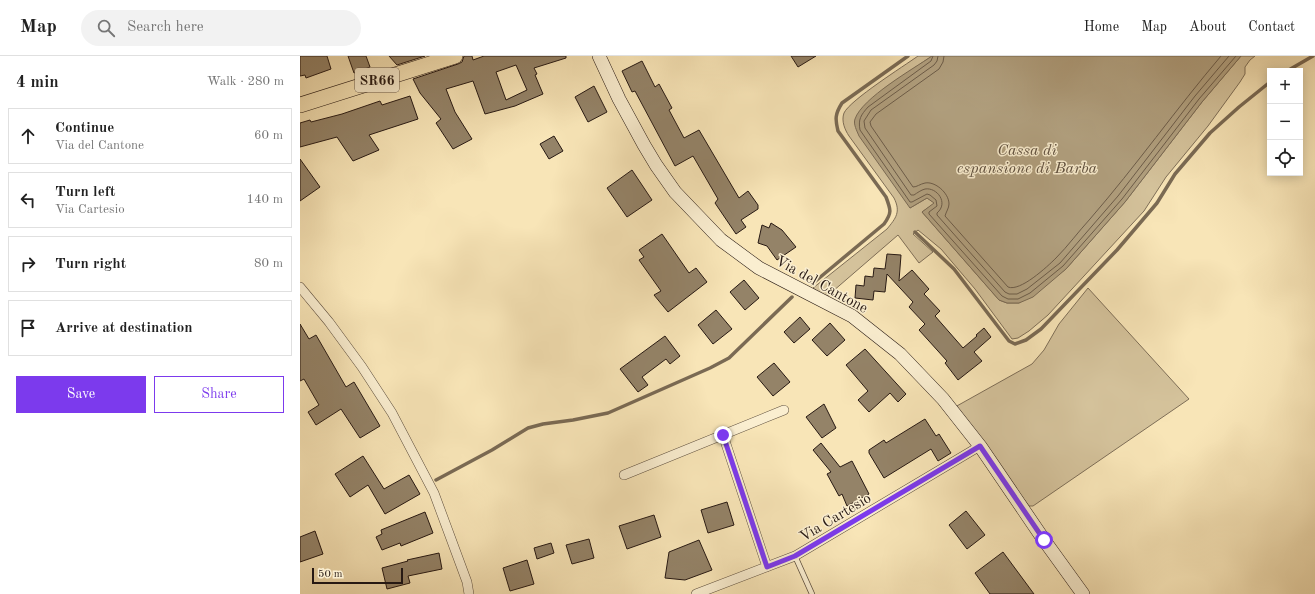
<!DOCTYPE html>
<html lang="en">
<head>
<meta charset="utf-8">
<style>
	body { margin:0; font-family:"Old Standard TT",serif; background:#f2f2f2; color:#222 }
	.controls { position:absolute; right:12px; top:12px; display:grid; overflow:hidden; border-radius:0px; box-shadow:0 2px 10px #0003 }
	.controls button { width:36px; height:36px; display:grid; place-items:center; padding:0; border:0; border-bottom:1px solid #e0e0e0; background:#fff; color:#222; font:20px sans-serif }
	.scale { position:absolute; left:12px; bottom:10px; width:91px; box-sizing:border-box; padding-left:4px; border:2px solid #271913; border-top:0; font-size:11px; line-height:14px; white-space:nowrap; color:#271913; -webkit-text-stroke:3px #faeed0; paint-order:stroke }
	.stop { position:absolute; width:12px; height:12px; margin:-9px; border:3px solid #7c3aed; border-radius:50%; background:#fff }
	.stop.end { background:#7c3aed; border-color:#fff; box-shadow:0 1px 4px #0008 }
	.list { margin:0; padding:0; list-style:none }
	h2 { display:flex; justify-content:space-between; align-items:center; height:52px; margin:0; padding:0 16px; font-size:17px }
	h2 small { font-size:13px; font-weight:400; color:#767676 }
	.list li { display:grid; grid-template-columns:26px 1fr auto; gap:12px; align-items:center; box-sizing:border-box; height:56px; margin:0 8px 8px; padding:0 8px; border:1px solid #e0e0e0; border-radius:0px }
	.list b { display:block; font-size:15px; white-space:nowrap }
	.list p { margin:0; font-size:13px; white-space:nowrap; color:#767676 }
	.list em { font-size:13px; font-style:normal; color:#767676 }
	.actions { display:flex; gap:8px; padding:12px 16px }
	.actions a { flex:1; padding:9px 0; border:1px solid #7c3aed; border-radius:0px; text-align:center; font-size:14px; color:#7c3aed }
	.actions .main { background:#7c3aed; color:#fff }
	.icon { flex:none; width:22px; height:22px; fill:none; stroke:currentColor; stroke-width:2; stroke-linecap:round; stroke-linejoin:round }
	.map { position:relative; flex:none; width:1015px; height:538px; overflow:hidden }
	header { display:flex; align-items:center; gap:24px; box-sizing:border-box; height:56px; padding:0 20px; background:#fff; border-bottom:1px solid #e0e0e0 }
	header strong { font-size:19px }
	nav { display:flex; gap:22px; margin-inline-start:auto; font-size:14px }
	.search { width:280px; height:36px; background:#f2f2f2; display:flex; align-items:center; gap:10px; box-sizing:border-box; padding:0 14px; border-radius:22px; color:#767676; font-size:15px }
	main { display:flex }
	aside { flex:1; background:#fff }
	.map>svg:first-child { display:block }
	.green { fill:#d4c29b; stroke:#7e6e57 }
	.water { fill:#b1a07f; stroke:#7a6a54 }
	.lines { fill:none; stroke-linecap:round; stroke-linejoin:round }
	.shore { stroke:#6c5c49; stroke-width:1 }
	.stream { stroke:#7a6a54; stroke-width:3.5 }
	.building { fill:#948368; stroke:#271913; fill-rule:evenodd }
	.lane-casing { stroke:#5b4c3c; stroke-width:6 }
	.street-casing { stroke:#5b4c3c; stroke-width:10 }
	.secondary-casing { stroke:#271913; stroke-width:14 }
	.primary-casing { stroke:#271913; stroke-width:16 }
	.lane { stroke:#faeed0; stroke-width:4.5 }
	.street { stroke:#faeed0; stroke-width:9 }
	.secondary { stroke:#faeed0; stroke-width:13 }
	.primary { stroke:#f8e5b7; stroke-width:15 }
	.route { stroke:#7c3aed; stroke-width:5 }
	.labels { text-anchor:middle; stroke-width:3; stroke-linejoin:round; paint-order:stroke }
	.shield { fill:#faeed0; stroke:#66594c; stroke-width:1 }
	.shield-label { font-size:14px; font-weight:bold; fill:#271913 }
	.street-label { font-size:15px; fill:#271913; stroke:#faeed0 }
	.water-label { font-size:16px; font-style:italic; fill:#5e4f3e; stroke:#faeed0 }
</style>
</head>
<body>
<header>
<strong>Map</strong>
<div class="search"><svg class="icon" aria-label="search" viewBox="0 0 24 24"><circle cx="10" cy="10" r="6"/><path d="M15 15l6 6"/></svg>Search here</div>
<nav><a>Home</a><a>Map</a><a>About</a><a>Contact</a></nav>
</header>
<main>
<aside>
<h2>4 min<small>Walk · 280 m</small></h2>
<ul class="list">
<li><svg class="icon" aria-label="ahead" viewBox="0 0 24 24"><path d="M12 20V5M6 11l6-6 6 6"/></svg><div><b>Continue</b><p>Via del Cantone</p></div><em>60 m</em></li>
<li><svg class="icon" aria-label="left" viewBox="0 0 24 24"><path d="M17 20v-9H6M10 6l-5 5 5 5"/></svg><div><b>Turn left</b><p>Via Cartesio</p></div><em>140 m</em></li>
<li><svg class="icon" aria-label="right" viewBox="0 0 24 24"><path d="M7 20v-9h11M14 6l5 5-5 5"/></svg><div><b>Turn right</b></div><em>80 m</em></li>
<li><svg class="icon" aria-label="arrive" viewBox="0 0 24 24"><path d="M6 21V4h12l-3 4 3 4H6"/></svg><div><b>Arrive at destination</b></div></li>
</ul>
<div class="actions"><a class="main">Save</a><a>Share</a></div>
</aside>
<div class="map">
<svg width="1015" height="538" viewBox="0 0 1015 538">
	<rect width="100%" height="100%" fill="#f8e5b7"/>
	<filter id="stains"><feTurbulence type="fractalNoise" baseFrequency=".005" numOctaves="4"/><feColorMatrix values="0 0 0 0 .2 0 0 0 0 .09 0 0 0 0 .02 0 0 0 .5 -.17"/></filter>
	<radialGradient id="worn" r=".72"><stop offset=".6" stop-color="#630" stop-opacity="0"/><stop offset="1" stop-color="#630" stop-opacity=".3"/></radialGradient>
	<path class="green" d="M618,0H632L585,32L610,152L627,142L635,147L622,156L699,244L707,247H719L766,213L825,146L902,46L941,0H955L950,4L945,11V18L940,26L908,70L866,121L844,155L748,259L729,275L718,282L712,283L675,233L641,193L618,174L613,178L633,196L619,207L598,179L525,242L513,232L587,173C596,162 601,156 594,142L549,80C545,74 541,65 544,57C550,44 604,10 618,0Z
		M788,232L889,343L733,450H729L655,351L732,308L744,294L759,268Z"/>
	<path class="water" d="M632,0H941L902,46L825,146L766,213L733,241L719,247H707L699,244L622,156L634,147L627,142L610,152L559,80C557,75 553,68 555,63C562,42 613,13 632,0Z"/>
	<g class="lines">
		<path class="shore" d="M633,0L631,5L568,51C561,59 558,63 560,74L610,146H612L627,138L630,139L636,144L637,150L629,156V158L702,240L708,243H718L730,237L763,210L822,143L899,43L936,0
			M638,0L637,5L634,9L571,54L564,65L565,72L611,139H614C617,137 621,134 625,133C637,131 649,147 637,157V159L705,236L709,238H717L727,233L760,207L818,140L895,40L929,0
			M644,0L643,6L639,13L576,58L570,66L571,70L613,131C617,131 620,128 625,127C635,125 649,137 649,148C649,152 646,156 645,160L708,231C720,236 747,211 756,202C768,190 778,176 790,163C836,110 876,53 921,0"/>
		<path class="stream" d="M987,15L1013,0
			M615,176L654,213L709,285L715,288L726,284L741,273L817,194L857,147L875,118L910,77L939,51L970,26
			M512,228L584,168C592,157 591,154 586,141L538,75C535,63 535,58 542,47L608,0
			M136,424L192,394L228,372L243,368L273,364L308,357L410,312L429,302L492,241"/>
	</g>
	<path class="building" d="M0,0H27L31,13L6,22L5,19L0,20Z
		M48,0H66L70,11L54,17Z
		M89,0H125L97,9Z
		M164,0H172L173,4L184,0H266V2L234,12L237,18L235,19L243,38L215,50L185,58L173,25L146,33L155,56L172,83L153,93L136,67L141,63L120,37L113,23L158,8L162,6ZM216,9L227,34L206,44L196,16Z
		M491,0H516L498,11Z
		M342,5L355,31L359,28L372,52L369,54L384,82L399,74L439,142L448,135L458,149V153L441,164L446,171L436,178L415,147L418,143L393,100L375,110L335,35L332,36L322,15Z
		M294,30L307,56L288,66L275,41Z
		M110,40L118,63L69,79L79,94L53,105L37,81L0,91V67L10,64L11,66L42,58L80,45L82,49Z
		M254,80L263,95L249,103L240,88Z
		M0,103L20,131L0,145Z
		M332,114L352,144L327,161L307,132Z
		M471,167L482,174L496,191L477,204L467,190L458,187L462,169L469,172Z
		M362,178L389,217L396,212L407,226L368,256L354,239L361,235L339,204L344,201L339,194Z
		M587,198L601,199L599,225L612,214L629,233L624,238L640,255L635,260L663,292L677,280L676,279L684,272L691,281L674,296L682,305L658,324L645,307L647,305L619,274L625,268L609,251L613,246L587,218L585,236L574,235L573,244L555,242L556,229L564,230L565,220L573,221L574,212L585,213Z
		M444,224L459,242L445,254L430,236Z
		M416,254L432,273L413,288L398,269Z
		M500,261L510,273L494,287L484,276Z
		M530,267L545,284L527,300L512,284Z
		M0,268L9,283L16,279L46,331L54,326L80,370L60,382L41,353L16,369L8,356L19,349L4,323L0,325Z
		M365,280L380,300L370,308L366,303L342,321L348,329L338,336L320,313Z
		M565,293L606,338L598,346L590,337L569,356L558,344L568,335L546,309Z
		M474,307L490,326L473,340L457,321Z
		M524,348L536,372L522,382L506,361Z
		M625,363L636,380L639,378L651,397L638,405L631,393L584,422L569,397V394L584,384L586,387Z
		M521,387L540,411L552,405L569,438L547,450L542,438L539,440L527,418L531,416L513,394Z
		M63,400L84,433L109,419L120,438L85,458L68,429L50,441L35,418Z
		M427,446L434,469L408,477L401,454Z
		M666,455L685,479L667,493L649,469Z
		M125,456L133,477L101,490L100,487L82,494L76,481L82,478L81,474Z
		M354,459L361,481L327,493L319,470Z
		M15,475L23,498L0,506V481Z
		M289,483L294,502L272,508L266,489Z
		M399,484L412,514L385,524L365,522L369,496Z
		M251,487L254,497L237,503L234,492Z
		M703,496L734,538H690L675,517Z
		M139,497L142,513L108,520L110,527L87,533L82,512L108,505L107,504Z
		M227,504L234,528L210,535L203,512Z"/>
	<g class="lines">
		<g class="lane-casing">
			<path id="lane" d="M495,500L512,538"/>
		</g>
		<g class="street-casing">
			<path id="street" d="M0,231L29,266L62,311L92,357L134,437L167,526L169,538
				M423,379L467,511
				M324,419L484,354
				M396,538L495,500L680,390"/>
		</g>
		<g class="secondary-casing">
			<path id="secondary" d="M299,0L319,43L344,89L356,109L375,136L421,184L459,212L552,260L600,298L643,343L680,390L744,484L783,538"/>
		</g>
		<g class="primary-casing">
			<path id="primary" d="M0,49L155,0"/>
		</g>
		<use href="#lane" class="lane"/>
		<use href="#street" class="street"/>
		<use href="#secondary" class="secondary"/>
		<use href="#primary" class="primary"/>
	</g>
	<g class="lines">
		<path class="route" d="M423,379L467,511L495,500L680,390L744,484"/>
	</g>
	<g class="labels">
		<rect class="shield" x="55" y="12" width="44" height="24" rx="3"/>
		<g class="shield-label">
			<text x="77" y="29">SR66</text>
		</g>
		<g class="street-label">
			<text transform="translate(522 228) rotate(29)" y="5">Via del Cantone</text>
			<text transform="translate(535 461) rotate(-31)" y="5">Via Cartesio</text>
		</g>
		<g class="water-label">
			<text x="727" y="99">Cassa di<tspan x="727" dy="18">espansione di Barba</tspan></text>
		</g>
	</g>
	<rect width="100%" height="100%" filter="url(#stains)"/>
	<rect width="100%" height="100%" fill="url(#worn)"/>
</svg>
<div class="controls">
<button>+</button>
<button>−</button>
<button><svg class="icon" aria-label="locate" viewBox="0 0 24 24"><circle cx="12" cy="12" r="6"/><path d="M12 2v4M12 18v4M2 12h4M18 12h4"/></svg></button>
</div>
<div class="scale">50 m</div>
<div class="stop" style="left:744px;top:484px"></div>
<div class="stop end" style="left:423px;top:379px"></div>
</div>
</main>
</body>
</html>
